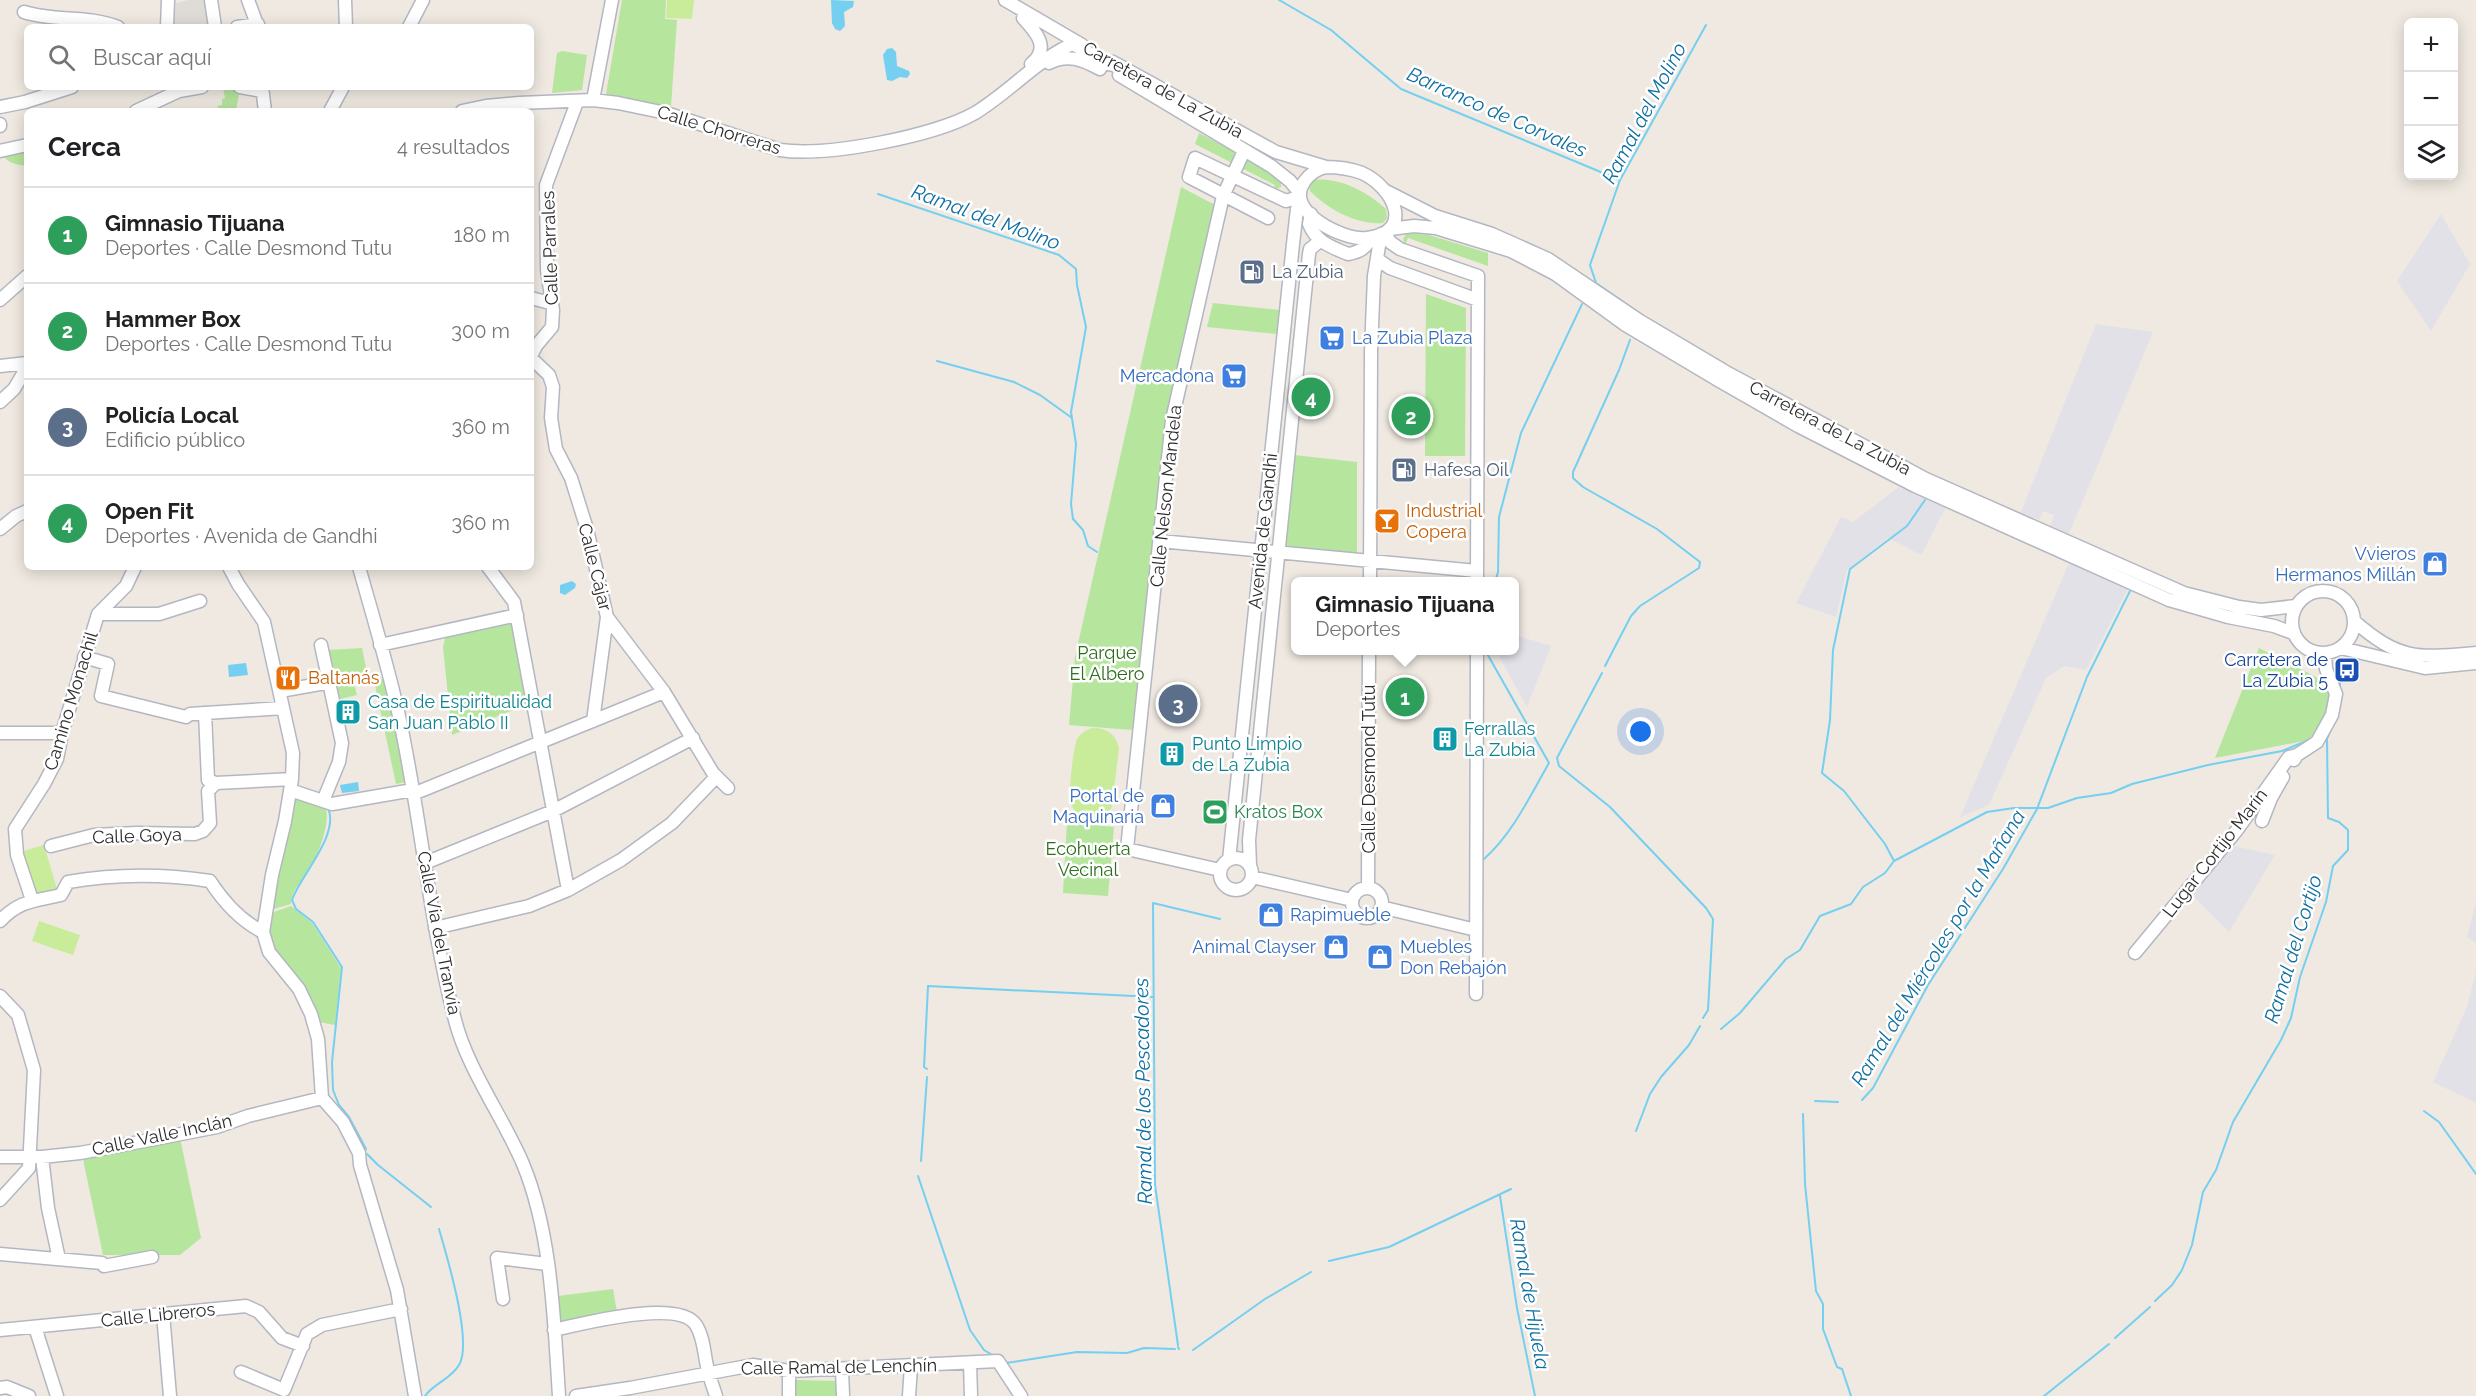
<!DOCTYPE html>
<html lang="es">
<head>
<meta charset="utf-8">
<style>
	body { margin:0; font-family:Raleway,sans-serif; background:#f6f6f6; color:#202124 }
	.controls { position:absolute; right:18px; top:18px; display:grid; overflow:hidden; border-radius:9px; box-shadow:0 3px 15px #0003 }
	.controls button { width:54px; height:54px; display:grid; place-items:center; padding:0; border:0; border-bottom:2px solid #e0e0e0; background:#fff; color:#202124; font:30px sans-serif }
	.you { position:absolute; left:1641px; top:732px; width:21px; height:21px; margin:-15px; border:4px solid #fff; border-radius:50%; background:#1a73e8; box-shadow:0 0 0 9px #1a73e833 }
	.badge { display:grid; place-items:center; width:39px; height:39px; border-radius:50%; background:#4264fb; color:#fff; font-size:20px; font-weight:700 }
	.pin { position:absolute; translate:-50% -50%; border:3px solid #fff; box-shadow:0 2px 6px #0006 }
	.popup { position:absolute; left:1291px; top:577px; width:228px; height:78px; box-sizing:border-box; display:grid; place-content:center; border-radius:9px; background:#fff; filter:drop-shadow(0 2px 4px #0005); font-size:20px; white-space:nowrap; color:#757577 }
	.popup b { font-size:22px; color:#202124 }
	.popup::after { content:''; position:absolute; left:50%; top:100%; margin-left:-12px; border:12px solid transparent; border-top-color:#fff }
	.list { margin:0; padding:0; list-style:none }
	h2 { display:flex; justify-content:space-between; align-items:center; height:78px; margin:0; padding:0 24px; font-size:26px }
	h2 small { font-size:20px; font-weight:400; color:#757577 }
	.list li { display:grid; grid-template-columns:39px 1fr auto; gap:18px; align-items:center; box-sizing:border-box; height:96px; padding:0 24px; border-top:2px solid #e0e0e0 }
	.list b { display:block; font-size:22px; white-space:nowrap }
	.list p { margin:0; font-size:20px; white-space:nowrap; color:#757577 }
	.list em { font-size:20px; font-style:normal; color:#757577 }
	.icon { flex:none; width:33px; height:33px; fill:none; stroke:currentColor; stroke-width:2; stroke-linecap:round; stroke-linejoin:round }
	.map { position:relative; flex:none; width:2476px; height:1396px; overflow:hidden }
	.search { position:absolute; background:#fff; box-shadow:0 3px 15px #0003; left:24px; top:24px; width:510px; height:66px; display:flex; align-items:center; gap:15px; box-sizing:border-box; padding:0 21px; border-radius:9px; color:#757577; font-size:22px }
	.panel { position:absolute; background:#fff; box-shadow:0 3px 15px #0003; left:24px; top:108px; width:510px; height:462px; border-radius:9px }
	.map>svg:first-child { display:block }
	.industrial { fill:#e3e1e8 }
	.green { fill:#b6e59e }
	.pitch { fill:#c9ec9a }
	.plaza { fill:#dfdcd8 }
	.water { fill:#75cff0 }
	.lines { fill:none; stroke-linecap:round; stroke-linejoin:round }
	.stream { stroke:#75cff0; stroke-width:2 }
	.minor-casing { stroke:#b4b7c1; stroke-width:15 }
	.minor { stroke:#fff; stroke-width:12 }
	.labels { text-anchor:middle; stroke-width:5; stroke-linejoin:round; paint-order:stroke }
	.street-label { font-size:18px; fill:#2e2e2e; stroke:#fff }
	.service-label { font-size:18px; fill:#4e5e75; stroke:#fff; text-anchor:start }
	.shop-label { font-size:18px; fill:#366cbe; stroke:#fff; text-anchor:end }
	.food-label { font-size:18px; fill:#c56008; stroke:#fff; text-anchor:start }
	.park-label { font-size:18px; fill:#2c6e1b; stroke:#fff }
	.transit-label { font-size:18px; fill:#164399; stroke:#fff; text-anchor:end }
	.culture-label { font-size:18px; fill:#0d838f; stroke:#fff; text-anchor:start }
	.leisure-label { font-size:18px; fill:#27864d; stroke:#fff; text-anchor:start }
	.water-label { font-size:20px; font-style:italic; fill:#0d6fa3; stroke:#fff }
</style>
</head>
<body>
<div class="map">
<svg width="2476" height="1396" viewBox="0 0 2476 1396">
	<rect width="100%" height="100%" fill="#efe9e1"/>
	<path class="industrial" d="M2441,214L2470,264L2431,331L2397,281Z
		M2096,324L2153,332L2069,534L2050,526L2054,515L2043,511L2039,520L2021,512Z
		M1899,487L1946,507L1921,555L1888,538L1847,570L1836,617L1796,603L1841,517L1853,522Z
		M2069,563L2128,589L2086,670L2064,666L2046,678L1989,805L1960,817Z
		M1515,635L1551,646L1527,707L1496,651L1514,650Z
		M2233,846L2275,855L2229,932L2191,894Z
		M2476,903V943L2467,937Z
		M2476,972V1103L2433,1082L2467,1007Z"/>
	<path class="green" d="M622,0H666L665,19L677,20L671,107L606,94Z
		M562,51L587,55L582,90L552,93L557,53Z
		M223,88H240L236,111H217L218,106L222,105V99L225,98Z
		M1199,133L1269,170L1281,180V187L1273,190L1275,185L1195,144Z
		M27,148V165C19,166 7,163 3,155Z
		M1313,180C1338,176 1368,192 1386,209L1387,218L1383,223C1356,225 1328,209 1310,191L1309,184Z
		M1181,187L1215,205L1167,419L1132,730L1069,725L1075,657Z
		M1407,233L1429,235L1488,253V266L1408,238L1405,245L1403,239Z
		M1426,294L1466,308L1465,456H1425Z
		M1213,303L1280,310L1277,334L1207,327Z
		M1294,455L1357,462V554L1285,546Z
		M513,621L528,704L452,735L443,647L446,634Z
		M362,648L367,672L352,675L357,695L340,699L328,650Z
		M2259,648L2316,677L2330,696L2325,716L2309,740L2215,758Z
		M384,679L406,782L396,784L374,681Z
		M294,794L325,807C332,821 317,857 309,871C302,882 291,890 291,904L270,910Z
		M1067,822L1114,827L1108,896L1063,893Z
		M291,906L312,923L341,968L335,1025L319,1022L269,944L272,939L269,933L271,913Z
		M180,1138L201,1238L180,1255H103L83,1159Z
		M613,1289L617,1312L561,1323L558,1296Z
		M796,1380L837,1381L838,1396H796Z"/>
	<path class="pitch" d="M667,0H694L692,19L666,18Z
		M1092,728C1106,727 1116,734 1119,748L1112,807C1102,822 1078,823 1071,804C1068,795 1073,748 1077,739C1081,733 1086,730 1092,728Z
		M44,845L57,889L35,897L20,852Z
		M39,921L80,935L73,955L32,941Z"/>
	<path class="plaza" d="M188,0H209L213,27H172L176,3Z"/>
	<path class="water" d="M831,0L854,1L853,7L844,12L845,26L840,31L835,29L832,23Z
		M892,48L896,52L897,66L909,71L910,74L907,78L900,77L892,81L887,80L883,55L887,49Z
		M572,581L576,584L575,588L565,595L560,593V585Z
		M246,663L248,675L229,677L228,665Z
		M358,782L359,791L342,793L340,785Z"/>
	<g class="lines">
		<path class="stream" d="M1279,0L1331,30L1401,89L1620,180
			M878,194L1059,255L1076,269L1077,285L1086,327L1071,412L1076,444L1071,504L1073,519L1083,530L1088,546L1097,552
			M1596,283L1590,265L1620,180L1706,25
			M1596,283L1638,312
			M1717,360L1725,364
			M937,361L1014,382L1040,395L1072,418
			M1495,582L1498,572L1499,517L1521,433L1582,304
			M1605,666L1631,616L1640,606L1699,568L1700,562L1657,529L1583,487L1573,478V472L1619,370L1630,340
			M1602,673L1557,758L1559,766L1610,807L1706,908L1713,919L1708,1010L1703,1018
			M2340,688V682L2350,668
			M328,808C340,835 300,876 292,900L296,909L313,922L342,967L332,1062L333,1090L339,1105L349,1117L366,1149
			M1484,859C1513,833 1530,796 1549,763L1485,650
			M1894,861L1885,844L1844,791L1822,773L1830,720L1833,650L1850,569L1907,526L1925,500
			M1721,1029L1740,1013L1786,959L1800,950L1820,916L1851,904L1863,887L1885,873L1894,861L1987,812L2014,808H2048L2077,798L2111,793L2132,784L2208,765L2282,751L2309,740
			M927,1069L924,1067L928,986L1154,997
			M1862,1100L1873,1088L1928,985L2003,869L2037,809L2087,677L2130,591
			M1815,1101L1838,1102
			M2424,1111L2439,1122L2476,1174
			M1803,1114L1805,1184L1816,1291L1823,1304V1329L1837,1367L1842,1369L1851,1396
			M1636,1131L1650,1094L1661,1077L1689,1045L1700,1026
			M367,1154L378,1165L431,1207
			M921,1161L927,1077
			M918,1176L970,1330L984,1350L994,1356
			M1500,1196L1517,1308L1535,1396
			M1329,1261L1389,1247L1511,1189
			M2155,1301L2172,1285L2182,1270L2192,1245L2203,1192L2216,1170L2233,1122L2281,1040L2291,1018L2300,977L2326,902L2333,866L2348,850V830L2339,822L2328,818L2327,739L2331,729
			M2115,1338L2150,1307
			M1178,1345L1155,1185L1153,903L1220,919
			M1178,1347L1179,1349
			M1193,1350L1265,1299L1311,1272
			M1006,1363L1077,1352L1127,1353L1144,1348L1175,1349
			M425,1396C433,1384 451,1379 459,1365C473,1342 447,1257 439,1229
			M2044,1396L2109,1344"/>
		<g class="minor-casing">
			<path id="minor" d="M211,0L215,27
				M248,0L258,27
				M345,0L346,27
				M1005,0L1082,45
				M24,12C55,22 88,15 118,27
				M1023,18C1036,32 1051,48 1031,64
				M167,27L168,0
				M237,27L258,24
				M409,27L423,0
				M1113,62L1276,152L1326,167
				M1049,63C1068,53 1083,60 1100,69
				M1119,75L1271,166L1290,181L1299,192
				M240,87L262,91
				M262,87L265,111
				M593,100L612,0
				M0,107L25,102L72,87
				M136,111L179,91L202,87
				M330,111L343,87
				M462,111L486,106L519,103L593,100L618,103L666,113L780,150C827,157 935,136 975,113C1008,93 1034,63 1068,46L1073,44L1108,64L1120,66
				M0,124V126
				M0,151L27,145
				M1326,167C1339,167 1351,169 1362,173C1393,187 1416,232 1367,238C1343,241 1284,211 1304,182C1310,173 1317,169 1326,167Z
				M1386,191L1435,216L1492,234L1548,259L1640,321L1726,372L1926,479L2184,593L2239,607L2261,610L2296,606
				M1311,214L1309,224C1316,242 1331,247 1348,254C1360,252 1366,248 1372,237
				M1268,218L1189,177L1195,158L1286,201L1299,197
				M1390,229L1414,226L1436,228L1511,251L1555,274L1624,324L1718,380L1798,426L1915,486L2169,600L2228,617L2274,626L2293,633
				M1385,233L1390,242L1400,249L1478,276L1477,582
				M1377,259L1390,268L1478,300
				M531,298L550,303
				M0,300L27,276
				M531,356L536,346L552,327L553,310L547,270L546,185L577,102
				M531,358L549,375L553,387L551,418L556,449L571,478L587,529L607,617L664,692L713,773L728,788
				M0,366L27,363
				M0,402L14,389L27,367
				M0,529L16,516L27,511
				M1160,541L1477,571
				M229,567L238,584L264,622L293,753L292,779L285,821L272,875L263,932L269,952L299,989L311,1014L318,1039L322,1098L343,1122L359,1153L360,1165L397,1290L415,1396
				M359,567C373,617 388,666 399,716C421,817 429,920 455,1020C467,1068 503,1117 523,1164C552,1234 554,1321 559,1396
				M488,567L514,602L568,890
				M1370,582L1371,351L1374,276L1381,234
				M2292 622a31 31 0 1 1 62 0a31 31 0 1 1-62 0Z
				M98,614H159L200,601
				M2354,621C2400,661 2418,658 2476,653
				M321,645L342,743L339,762L323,801
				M380,645L517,615
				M2341,648L2425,668L2476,663
				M84,657L108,664L101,696L186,717L190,714L283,708
				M280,691L331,682
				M205,713L208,780L216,783
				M593,721L607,617
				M0,733H62
				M2294,760L2297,755L2317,742L2332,715L2336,694L2326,669L2325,653
				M290,790L332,804L413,790
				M413,794L664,692
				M2262,821L2271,798L2283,777
				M51,846L94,835L137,833L195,834L203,831L210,823L208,791L216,783L292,779
				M1220 874a16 16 0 1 1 32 0a16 16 0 1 1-32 0Z
				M1229,860L1293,244L1297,209L1300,203
				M425,863L553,811L693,738
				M1250,866L1249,840L1309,254L1310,249L1320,241
				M1220,870L1127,849L1172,420L1223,196L1244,151
				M1252,877L1352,900
				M1368,888L1369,650
				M1352 903a15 15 0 1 1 30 0a15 15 0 1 1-30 0Z
				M32,900L17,855L15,829L44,784L57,759L62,733L98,614L126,586L135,567
				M1381,907L1476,930
				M0,921C20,900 35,901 61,895L68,882C115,874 163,874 210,881C223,901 241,921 263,932
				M435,928L529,906L568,890L621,860L672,823L716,777
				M2135,953L2237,830L2289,757L2297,755
				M1476,994L1477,650
				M0,996L18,1015L34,1070L29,1168L0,1200
				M0,1157H42L80,1153L150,1140L217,1127L248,1116L322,1098
				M42,1157L48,1208L59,1259
				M0,1254L102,1263L104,1266L152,1257
				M503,1299L497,1258L547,1264
				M163,1314L170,1396
				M35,1327L57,1396
				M0,1330L246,1306L259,1312L282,1338L303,1346
				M554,1330C581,1324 679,1298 696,1325C705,1339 704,1359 709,1374C711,1382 714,1389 716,1396
				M970,1363L971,1396
				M842,1369L843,1396
				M789,1371V1396
				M241,1372L284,1390L307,1334L322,1325L401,1309
				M0,1388L7,1387L29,1396
				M576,1396L630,1388L753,1365L789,1371L998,1361L1021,1396
				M909,1396L911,1366"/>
		</g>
		<use href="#minor" class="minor"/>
	</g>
	<defs>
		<g id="fuel-square" transform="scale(1.35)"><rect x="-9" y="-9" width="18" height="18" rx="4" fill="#5c6f8a" stroke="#fff"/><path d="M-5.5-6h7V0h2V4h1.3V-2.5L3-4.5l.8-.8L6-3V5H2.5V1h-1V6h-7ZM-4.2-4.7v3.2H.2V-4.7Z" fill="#fff"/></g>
		<g id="supermarket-square" transform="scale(1.35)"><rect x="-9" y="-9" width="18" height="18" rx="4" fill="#3f7fe0" stroke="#fff"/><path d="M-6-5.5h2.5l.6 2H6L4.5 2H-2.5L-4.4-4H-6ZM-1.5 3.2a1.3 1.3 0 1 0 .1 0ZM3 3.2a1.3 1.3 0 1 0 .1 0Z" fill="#fff"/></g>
		<g id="bar-square" transform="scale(1.35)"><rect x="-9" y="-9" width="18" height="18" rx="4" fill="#e8710a" stroke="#fff"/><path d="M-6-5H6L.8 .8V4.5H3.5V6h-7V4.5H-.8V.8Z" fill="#fff"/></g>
		<g id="shop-square" transform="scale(1.35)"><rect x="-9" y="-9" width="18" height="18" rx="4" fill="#3f7fe0" stroke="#fff"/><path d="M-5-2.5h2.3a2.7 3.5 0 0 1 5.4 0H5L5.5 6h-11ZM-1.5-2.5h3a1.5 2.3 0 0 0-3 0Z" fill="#fff"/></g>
		<g id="bus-square" transform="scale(1.35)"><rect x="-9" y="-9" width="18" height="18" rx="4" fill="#1a4fb4" stroke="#fff"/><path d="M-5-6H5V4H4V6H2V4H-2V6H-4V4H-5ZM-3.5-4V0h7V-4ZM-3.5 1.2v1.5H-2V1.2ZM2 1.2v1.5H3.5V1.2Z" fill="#fff"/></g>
		<g id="restaurant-square" transform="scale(1.35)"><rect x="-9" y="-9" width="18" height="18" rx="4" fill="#e8710a" stroke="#fff"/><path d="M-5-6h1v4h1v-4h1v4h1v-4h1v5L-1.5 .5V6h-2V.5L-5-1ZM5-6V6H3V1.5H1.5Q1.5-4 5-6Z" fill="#fff"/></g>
		<g id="building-square" transform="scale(1.35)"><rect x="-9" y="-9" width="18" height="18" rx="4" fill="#0f9aa8" stroke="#fff"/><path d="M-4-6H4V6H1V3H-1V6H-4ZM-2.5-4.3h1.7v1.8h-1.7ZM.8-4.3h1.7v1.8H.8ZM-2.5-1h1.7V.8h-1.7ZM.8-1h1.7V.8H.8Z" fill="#fff"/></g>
		<g id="stadium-square" transform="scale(1.35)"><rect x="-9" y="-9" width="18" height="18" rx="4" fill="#2e9e5b" stroke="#fff"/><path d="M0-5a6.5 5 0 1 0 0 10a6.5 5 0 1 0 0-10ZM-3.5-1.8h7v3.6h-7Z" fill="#fff"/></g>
	</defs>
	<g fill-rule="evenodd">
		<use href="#fuel-square" x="1252" y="272"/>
		<use href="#supermarket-square" x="1332" y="338"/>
		<use href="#supermarket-square" x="1234" y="376"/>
		<use href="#fuel-square" x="1404" y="470"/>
		<use href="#bar-square" x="1387" y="521"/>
		<use href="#shop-square" x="2435" y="564"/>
		<use href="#bus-square" x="2347" y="670"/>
		<use href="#restaurant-square" x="288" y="678"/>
		<use href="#building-square" x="348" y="712"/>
		<use href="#building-square" x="1445" y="739"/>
		<use href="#building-square" x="1172" y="754"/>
		<use href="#shop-square" x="1163" y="806"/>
		<use href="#stadium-square" x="1215" y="812"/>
		<use href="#shop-square" x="1271" y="915"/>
		<use href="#shop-square" x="1336" y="947"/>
		<use href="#shop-square" x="1380" y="957"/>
	</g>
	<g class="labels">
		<g class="street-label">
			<text transform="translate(1163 90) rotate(29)" y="6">Carretera de La Zubia</text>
			<text transform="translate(719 130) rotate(17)" y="6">Calle Chorreras</text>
			<text transform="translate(550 248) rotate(-92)" y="6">Calle Parrales</text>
			<text transform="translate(1830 428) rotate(28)" y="6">Carretera de La Zubia</text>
			<text transform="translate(1166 496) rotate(-84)" y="6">Calle Nelson Mandela</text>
			<text transform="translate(1263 531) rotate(-84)" y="6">Avenida de Gandhi</text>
			<text transform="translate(595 567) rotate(76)" y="6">Calle Cájar</text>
			<text transform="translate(71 701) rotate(-73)" y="6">Camino Monachil</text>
			<text transform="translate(1369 769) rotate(-90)" y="6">Calle Desmond Tutu</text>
			<text transform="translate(137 836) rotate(-2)" y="6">Calle Goya</text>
			<text transform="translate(2215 853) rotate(-52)" y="6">Lugar Cortijo Marín</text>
			<text transform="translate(439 933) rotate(79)" y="6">Calle Vía del Tranvía</text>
			<text transform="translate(162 1135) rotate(-12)" y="6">Calle Valle Inclán</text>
			<text transform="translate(158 1315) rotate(-6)" y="6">Calle Libreros</text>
			<text transform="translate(839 1367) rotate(-1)" y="6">Calle Ramal de Lenchín</text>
		</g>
		<g class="service-label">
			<text x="1272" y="278">La Zubia</text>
			<text x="1424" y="476">Hafesa Oil</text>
		</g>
		<g class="shop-label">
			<text x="1352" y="344" text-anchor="start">La Zubia Plaza</text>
			<text x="1214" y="382">Mercadona</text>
			<text x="2416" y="560">Vvieros<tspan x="2416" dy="21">Hermanos Millán</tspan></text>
			<text x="1144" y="802">Portal de<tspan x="1144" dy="21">Maquinaria</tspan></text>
			<text x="1290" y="921" text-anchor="start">Rapimueble</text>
			<text x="1316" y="953">Animal Clayser</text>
			<text x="1400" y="953" text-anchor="start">Muebles<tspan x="1400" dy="21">Don Rebajón</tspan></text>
		</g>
		<g class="food-label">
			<text x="1406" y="517">Industrial<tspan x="1406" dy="21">Copera</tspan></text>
			<text x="308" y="684">Baltanás</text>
		</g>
		<g class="park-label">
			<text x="1107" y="659">Parque<tspan x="1107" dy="21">El Albero</tspan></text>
			<text x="1088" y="855">Ecohuerta<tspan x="1088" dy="21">Vecinal</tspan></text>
		</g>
		<g class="transit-label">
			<text x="2328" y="666">Carretera de<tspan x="2328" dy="21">La Zubia 5</tspan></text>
		</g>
		<g class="culture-label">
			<text x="368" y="708">Casa de Espiritualidad<tspan x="368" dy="21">San Juan Pablo II</tspan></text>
			<text x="1464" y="735">Ferrallas<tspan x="1464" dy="21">La Zubia</tspan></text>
			<text x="1192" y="750">Punto Limpio<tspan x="1192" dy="21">de La Zubia</tspan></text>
		</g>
		<g class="leisure-label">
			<text x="1234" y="818">Kratos Box</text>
		</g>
		<g class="water-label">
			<text transform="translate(1497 112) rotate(24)" y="7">Barranco de Corvales</text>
			<text transform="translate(1644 113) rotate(-62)" y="7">Ramal del Molino</text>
			<text transform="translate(986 217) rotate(20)" y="7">Ramal del Molino</text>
			<text transform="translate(1938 948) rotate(-59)" y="7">Ramal del Miércoles por la Mañana</text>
			<text transform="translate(2293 949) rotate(-73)" y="7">Ramal del Cortijo</text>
			<text transform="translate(1143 1091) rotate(-91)" y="7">Ramal de los Pescadores</text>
			<text transform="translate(1530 1294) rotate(80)" y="7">Ramal de Hijuela</text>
		</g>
	</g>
</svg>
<div class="controls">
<button>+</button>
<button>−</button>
<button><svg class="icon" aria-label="layers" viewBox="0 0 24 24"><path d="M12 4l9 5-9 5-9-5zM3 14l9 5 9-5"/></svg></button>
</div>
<div class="you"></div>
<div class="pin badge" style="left:1405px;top:697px;background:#2e9e5b">1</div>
<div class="popup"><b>Gimnasio Tijuana</b>Deportes</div>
<div class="pin badge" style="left:1411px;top:416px;background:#2e9e5b">2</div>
<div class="pin badge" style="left:1178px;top:704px;background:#5c6f8a">3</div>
<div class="pin badge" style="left:1311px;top:397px;background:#2e9e5b">4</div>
<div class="search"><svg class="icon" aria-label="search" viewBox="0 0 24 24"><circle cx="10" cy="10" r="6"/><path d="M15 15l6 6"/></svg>Buscar aquí</div>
<section class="panel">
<h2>Cerca<small>4 resultados</small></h2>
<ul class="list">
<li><span class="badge" style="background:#2e9e5b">1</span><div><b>Gimnasio Tijuana</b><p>Deportes · Calle Desmond Tutu</p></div><em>180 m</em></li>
<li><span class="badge" style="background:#2e9e5b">2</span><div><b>Hammer Box</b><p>Deportes · Calle Desmond Tutu</p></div><em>300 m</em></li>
<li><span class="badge" style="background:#5c6f8a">3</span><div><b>Policía Local</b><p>Edificio público</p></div><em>360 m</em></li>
<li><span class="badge" style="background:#2e9e5b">4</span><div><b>Open Fit</b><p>Deportes · Avenida de Gandhi</p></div><em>360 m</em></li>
</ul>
</section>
</div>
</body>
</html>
